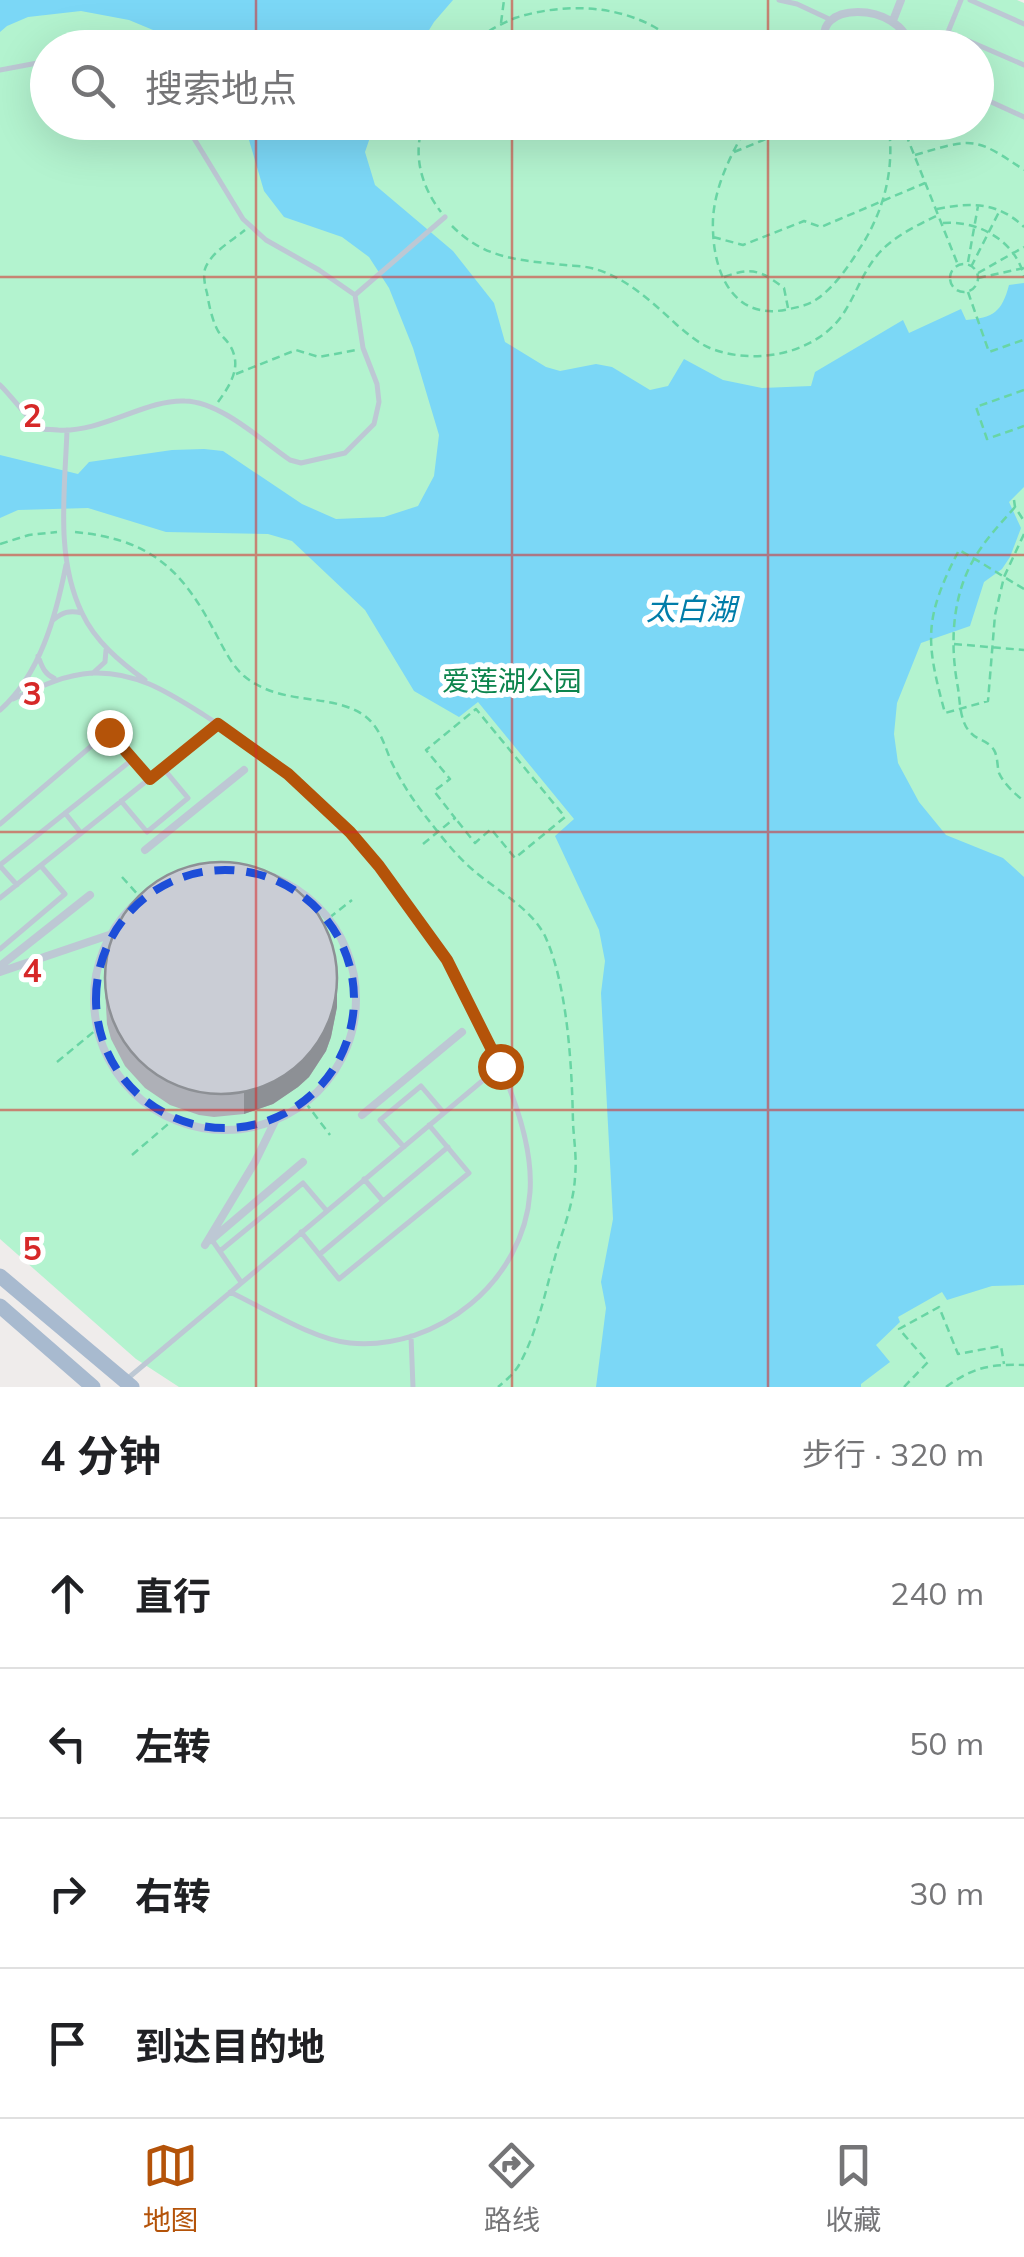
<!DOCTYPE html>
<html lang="zh">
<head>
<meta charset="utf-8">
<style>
	body { margin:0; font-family:Mulish,"Noto Sans SC",sans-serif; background:#f6f6f6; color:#202124 }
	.stop { position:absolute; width:30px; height:30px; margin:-22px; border:8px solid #b45309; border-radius:50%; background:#fff }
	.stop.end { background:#b45309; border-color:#fff; box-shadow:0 2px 10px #0008 }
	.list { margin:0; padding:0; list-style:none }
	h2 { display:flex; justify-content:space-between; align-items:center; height:130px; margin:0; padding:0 40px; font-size:42px }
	h2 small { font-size:32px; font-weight:400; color:#757577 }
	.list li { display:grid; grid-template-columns:65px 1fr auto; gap:30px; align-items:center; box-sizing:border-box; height:150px; padding:0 40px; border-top:2px solid #e0e0e0 }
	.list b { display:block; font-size:38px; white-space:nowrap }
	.list em { font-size:32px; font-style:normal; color:#757577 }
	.icon { flex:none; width:55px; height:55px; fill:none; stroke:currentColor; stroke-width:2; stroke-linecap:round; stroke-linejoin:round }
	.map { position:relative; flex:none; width:1024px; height:1387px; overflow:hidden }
	.search { position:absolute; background:#fff; box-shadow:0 10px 40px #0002; left:30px; right:30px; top:30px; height:110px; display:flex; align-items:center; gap:25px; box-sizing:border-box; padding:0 35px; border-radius:55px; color:#757577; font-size:38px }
	.sheet { height:730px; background:#fff }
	nav { display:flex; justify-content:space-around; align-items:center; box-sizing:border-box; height:140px; border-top:2px solid #e0e0e0; background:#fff; font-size:28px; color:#757577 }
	nav a { display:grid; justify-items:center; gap:5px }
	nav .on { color:#b45309 }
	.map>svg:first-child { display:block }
	.green { fill:#b3f3cf; fill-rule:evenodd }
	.water { fill:#7bd7f6 }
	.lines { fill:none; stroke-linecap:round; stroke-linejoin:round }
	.path { stroke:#68d5a4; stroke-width:2.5; stroke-dasharray:8 5; stroke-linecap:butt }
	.service { stroke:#bdc8d4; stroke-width:5 }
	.pedestrian { stroke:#bdc8d4; stroke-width:8 }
	.primary { stroke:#a8bacf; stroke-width:15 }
	.wall { fill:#aeb0b7 }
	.shaded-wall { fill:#8d9095 }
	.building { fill:#cacdd5; stroke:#8d9095; stroke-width:2.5 }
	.route { stroke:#b45309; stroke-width:12 }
	.marked { fill:none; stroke:#1d4ed8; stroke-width:8; stroke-dasharray:20 12; stroke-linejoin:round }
	.grid { fill:none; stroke:#d62828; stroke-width:2.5; stroke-opacity:0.55 }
	.labels { text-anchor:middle; stroke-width:10; stroke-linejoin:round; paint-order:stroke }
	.park-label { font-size:28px; fill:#0c844d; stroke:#fff }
	.water-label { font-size:30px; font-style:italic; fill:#017da9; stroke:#fff }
	.grid-label { font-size:32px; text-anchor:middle; font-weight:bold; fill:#d62828; stroke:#fff; stroke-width:10; stroke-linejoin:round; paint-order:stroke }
</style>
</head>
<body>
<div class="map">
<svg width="1024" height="1387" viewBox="0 0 1024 1387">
	<rect width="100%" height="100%" fill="#efeceb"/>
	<path class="green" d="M0,0H1017L1024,3V1387H179L136,1359L0,1239ZM48,48H976V122H48Z"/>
	<path class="water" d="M0,0H453L434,22L418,48L194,47L129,20L81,11L28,17L7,26L0,32Z
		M244,123H375L365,152L375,185L453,251L494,303L505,342L546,367L560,371L596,364L612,367L650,390L668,386L684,359L723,380L762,388L811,386L815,372L903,320L909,333L961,309L966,320C993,318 1002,312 1009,285L1024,283V487L1009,502L1021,528L1010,557L1002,569L984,582L970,626L921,643L897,703L894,734L898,763L919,802L946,835L1003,858L1024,877V1285L992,1286L947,1300L942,1292L898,1317L900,1322L876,1345L890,1362L861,1384V1387H596L606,1308L601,1282L613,1219L601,993L605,961L599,930L555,836L574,819L478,702L459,717L414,691L365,610L292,541L268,534L166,532L88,508L18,510L0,518V455L78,474L89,462L172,450L204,449L223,451L302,504L336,519L384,517L418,506L434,476L439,435L413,348L389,288L369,257L342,237L284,217L264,191Z"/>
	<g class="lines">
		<path class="path" d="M501,23L504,0
			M469,48C480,34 499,25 515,18C572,0 638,5 683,48
			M424,122C412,154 421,186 441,212
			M737,122L740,135
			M750,122C731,153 711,192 713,230C714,275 735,322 789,309C799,307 809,305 817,299C837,285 852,261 865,240C886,204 895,164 888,122
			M901,122L958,265
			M734,152L788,130L801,138L839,122
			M915,155C973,138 974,136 1024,170
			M937,209C971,202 998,202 1024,227
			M943,223C977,220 1015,240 1024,276
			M452,226C486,260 520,260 565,265C574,266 586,266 595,269C627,278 653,303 677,325C689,335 700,345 715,350C759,365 819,353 845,311C857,292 864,269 880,252C896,235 918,225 938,215
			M713,237L743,245L804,221L821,227L925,183
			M968,262L978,206
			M950 278a14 14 0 1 1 28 0a14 14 0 1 1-28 0Z
			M971,267L999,212
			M978,273L1024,247
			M724,277C752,267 760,270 784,288L788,308
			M978,278L1024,268
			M968,292L989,352L1023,340L1024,343
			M236,374L296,350L319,357L356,350
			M1024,390L976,407L987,439L1024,426
			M218,402C231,384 243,365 229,344C225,338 222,337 218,331C212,320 209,305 207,293C205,286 203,276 205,269C210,253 233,240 245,230
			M1014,500L1015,507L1024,521
			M1015,507C1004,520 991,533 981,548C952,588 949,641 958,688C960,702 960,722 970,732C976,740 988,740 994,750C998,757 997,766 999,773C1004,784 1015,794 1024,801
			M75,532C145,539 178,564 211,625C221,642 229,663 244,676C281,707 332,692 365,716C380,728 384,744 391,761C400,780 411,797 423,813C438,832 454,854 473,870C497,891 530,907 545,936C568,986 572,1069 573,1123C574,1141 577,1159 575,1177C574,1201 564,1227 557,1250C546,1288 538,1331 519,1365C513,1375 506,1380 498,1387
			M1024,534L1004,577L995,615L988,701L945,713C925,640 924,618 959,550C981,562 1002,576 1024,589
			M0,544L29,535L57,532
			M954,644L1024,650
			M423,844L455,818L434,791L450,779L426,750L476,709L565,817L515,858L491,829L475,843L455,818
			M122,877L140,897
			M329,918L352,900
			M57,1062L97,1029
			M305,1102L330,1135
			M132,1155L174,1119
			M904,1387L928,1362L899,1329L939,1307L958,1354L1001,1346L1004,1364
			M946,1387C973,1367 991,1364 1024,1365"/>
		<path class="service" d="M779,0L797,4L827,18
			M961,0L948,32L1024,65
			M970,0L1024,24
			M0,70L48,61
			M976,95L1024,117
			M355,295L445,217
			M0,385C11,395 31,424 43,429C48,430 53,429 58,430C102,433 146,399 185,401C221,402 261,440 290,460L301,463L345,453L374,424L379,402L377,384L363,348L355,295L319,270L266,240L243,219L184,122
			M67,430C65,490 55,557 82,613C95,641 120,662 145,680
			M53,620C63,612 69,610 82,613
			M38,656C42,666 44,674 54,678
			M93,673L105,662L106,650
			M13,699C39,687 63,675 92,673C136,671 169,693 204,715C303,776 383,860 445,957C467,991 483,1030 500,1066L127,1379
			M0,710C40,675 56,616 66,565
			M121,801L147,832L188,798L163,768
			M65,813L81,833
			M0,824L109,731L149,779
			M0,865L133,759
			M0,866L17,885
			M0,898L218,724
			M0,949L65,894L41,866
			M404,1147L380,1120L421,1086L444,1113
			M364,1179L383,1201
			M301,1232L339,1279L469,1173L429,1125
			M212,1240L241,1282
			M220,1251L303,1183L326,1210
			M320,1254L448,1147
			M230,1292C264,1308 314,1340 350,1343C438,1351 524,1281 530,1192C533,1149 517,1104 500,1066
			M411,1336L413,1387"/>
		<path class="pedestrian" d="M894,18L901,0
			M828,48C805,0 903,0 910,48
			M145,850L244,770
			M94 999a131 131 0 1 1 262 0a131 131 0 1 1-262 0Z
			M0,966L90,895
			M0,972L109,935
			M362,1115L462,1032
			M211,1240L303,1162
			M205,1245L255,1162L276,1119"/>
		<path class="primary" d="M0,1276L132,1387
			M0,1306L93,1387"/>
	</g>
	<path class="wall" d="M104,971L337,1007L331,1037L326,1051L309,1077L298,1087L273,1104L244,1114L214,1117L199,1115L170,1105L145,1088L125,1066L111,1039L107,1024Z"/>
	<path class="shaded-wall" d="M337,985V1007L331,1037L326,1051L309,1077L298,1087L273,1104L244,1114V1091Z"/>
	<path class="building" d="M105 978a116 116 0 1 1 232 0a116 116 0 1 1-232 0Z"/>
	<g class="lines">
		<path class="route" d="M109,732L150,779L218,724L288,774L350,832L379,866L447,960L500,1066"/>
	</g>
	<path class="marked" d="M96 999a129 129 0 1 1 258 0a129 129 0 1 1-258 0Z"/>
	<path class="grid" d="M256,0V48M512,0V48M768,0V48M256,122V1387M512,122V1387M768,122V1387M0,277H1024M0,555H1024M0,832H1024M0,1110H1024"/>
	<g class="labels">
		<g class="park-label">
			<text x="512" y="691">爱莲湖公园</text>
		</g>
		<g class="water-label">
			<text x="691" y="620">太白湖</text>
		</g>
	</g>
	<g class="grid-label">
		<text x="32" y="427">2</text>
		<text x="32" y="705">3</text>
		<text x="32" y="982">4</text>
		<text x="32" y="1260">5</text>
	</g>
</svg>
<div class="stop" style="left:500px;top:1066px"></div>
<div class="stop end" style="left:109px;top:732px"></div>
<div class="search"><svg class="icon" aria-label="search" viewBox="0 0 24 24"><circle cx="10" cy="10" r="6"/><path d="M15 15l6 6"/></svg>搜索地点</div>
</div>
<section class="sheet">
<h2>4 分钟<small>步行 · 320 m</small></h2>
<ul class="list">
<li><svg class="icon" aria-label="ahead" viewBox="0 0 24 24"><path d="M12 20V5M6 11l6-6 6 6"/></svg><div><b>直行</b></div><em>240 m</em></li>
<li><svg class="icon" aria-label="left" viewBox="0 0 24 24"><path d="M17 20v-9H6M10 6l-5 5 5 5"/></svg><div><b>左转</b></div><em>50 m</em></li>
<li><svg class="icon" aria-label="right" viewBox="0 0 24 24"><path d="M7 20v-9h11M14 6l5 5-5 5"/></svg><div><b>右转</b></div><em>30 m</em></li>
<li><svg class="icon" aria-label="arrive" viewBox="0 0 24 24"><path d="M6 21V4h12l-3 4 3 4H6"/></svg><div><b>到达目的地</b></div></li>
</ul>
</section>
<nav>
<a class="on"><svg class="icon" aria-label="map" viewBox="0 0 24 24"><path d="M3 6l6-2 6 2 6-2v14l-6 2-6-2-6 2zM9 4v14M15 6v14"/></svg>地图</a>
<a><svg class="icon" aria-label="directions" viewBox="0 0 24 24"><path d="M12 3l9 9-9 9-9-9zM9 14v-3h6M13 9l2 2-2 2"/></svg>路线</a>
<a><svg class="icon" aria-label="saved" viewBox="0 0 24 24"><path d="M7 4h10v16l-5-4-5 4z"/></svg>收藏</a>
</nav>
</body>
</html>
